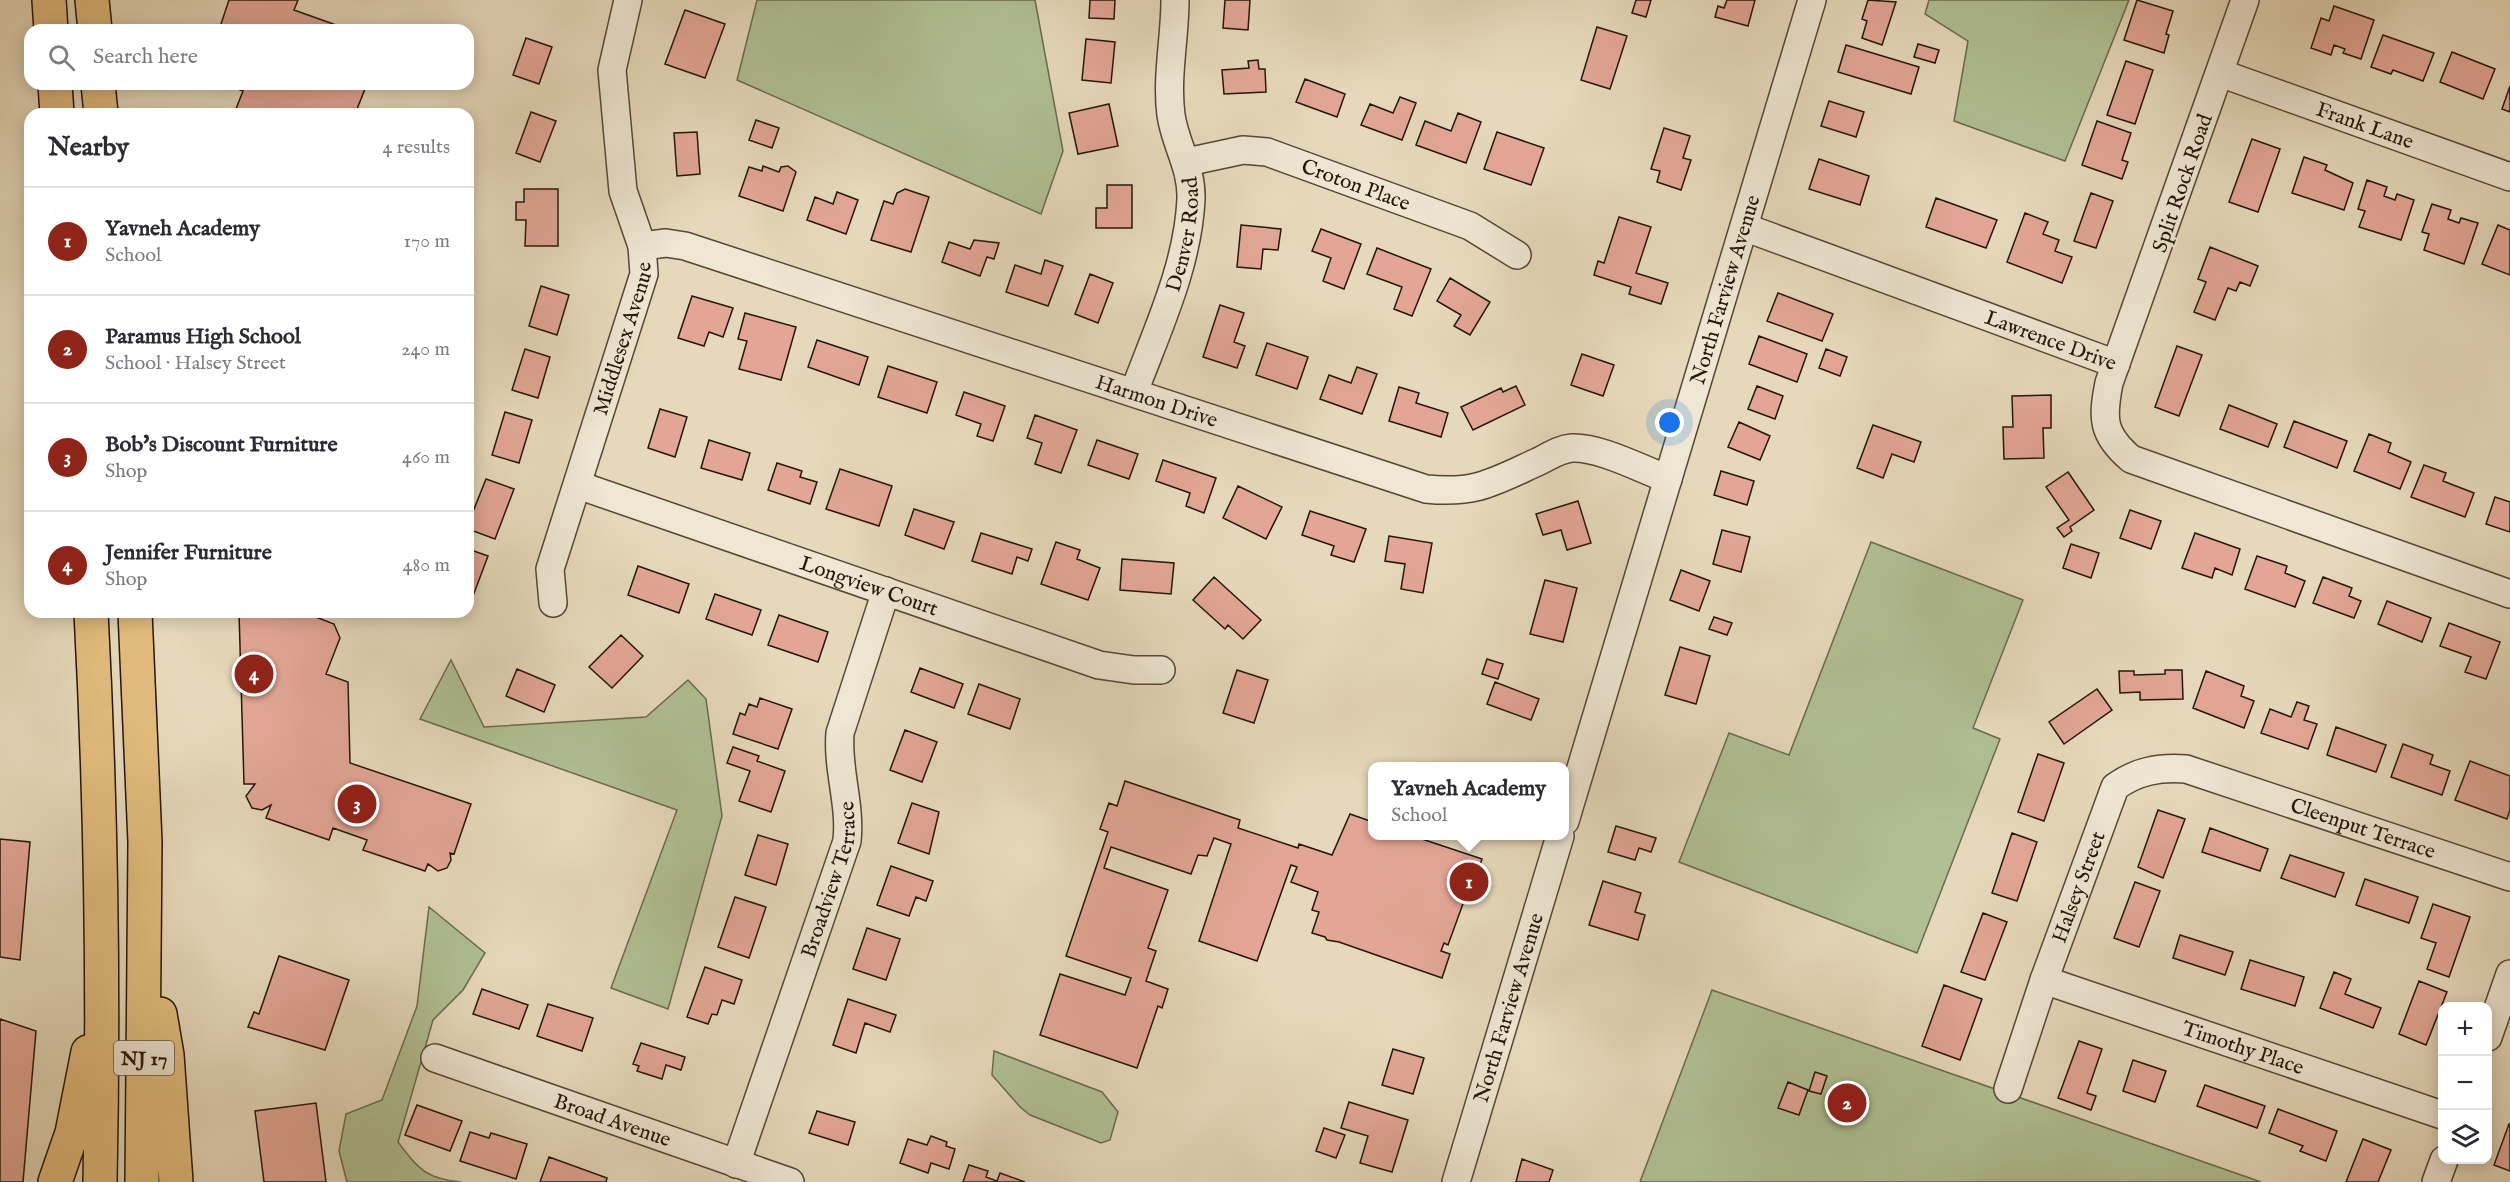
<!DOCTYPE html>
<html lang="en">
<head>
<meta charset="utf-8">
<style>
	body { margin:0; font-family:"IM FELL English",serif; background:#f2f2f3; color:#2b2b33 }
	.controls { position:absolute; right:18px; bottom:18px; display:grid; overflow:hidden; border-radius:12px; box-shadow:0 3px 15px #0003 }
	.controls button { width:54px; height:54px; display:grid; place-items:center; padding:0; border:0; border-bottom:2px solid #e1e1e2; background:#fff; color:#2b2b33; font:30px sans-serif }
	.you { position:absolute; left:1670px; top:423px; width:21px; height:21px; margin:-15px; border:4px solid #fff; border-radius:50%; background:#1a73e8; box-shadow:0 0 0 9px #1a73e833 }
	.badge { display:grid; place-items:center; width:39px; height:39px; border-radius:50%; background:#8f2418; color:#fff; font-size:20px; font-weight:700 }
	.pin { position:absolute; translate:-50% -50%; border:3px solid #fff; box-shadow:0 2px 6px #0006 }
	.popup { position:absolute; left:1368px; top:762px; width:201px; height:78px; box-sizing:border-box; display:grid; place-content:center; border-radius:12px; background:#fff; filter:drop-shadow(0 2px 4px #0005); font-size:20px; white-space:nowrap; color:#7c7c81 }
	.popup b { font-size:22px; color:#2b2b33 }
	.popup::after { content:''; position:absolute; left:50%; top:100%; margin-left:-12px; border:12px solid transparent; border-top-color:#fff }
	.list { margin:0; padding:0; list-style:none }
	h2 { display:flex; justify-content:space-between; align-items:center; height:78px; margin:0; padding:0 24px; font-size:26px }
	h2 small { font-size:20px; font-weight:400; color:#7c7c81 }
	.list li { display:grid; grid-template-columns:39px 1fr auto; gap:18px; align-items:center; box-sizing:border-box; height:108px; padding:0 24px; border-top:2px solid #e1e1e2 }
	.list b { display:block; font-size:22px; white-space:nowrap }
	.list p { margin:0; font-size:20px; white-space:nowrap; color:#7c7c81 }
	.list em { font-size:20px; font-style:normal; color:#7c7c81 }
	.icon { flex:none; width:33px; height:33px; fill:none; stroke:currentColor; stroke-width:2; stroke-linecap:round; stroke-linejoin:round }
	.map { position:relative; flex:none; width:2510px; height:1182px; overflow:hidden }
	.search { position:absolute; background:#fff; box-shadow:0 3px 15px #0003; left:24px; top:24px; width:450px; height:66px; display:flex; align-items:center; gap:15px; box-sizing:border-box; padding:0 21px; border-radius:18px; color:#7c7c81; font-size:22px }
	.panel { position:absolute; background:#fff; box-shadow:0 3px 15px #0003; left:24px; top:108px; width:450px; height:510px; border-radius:18px }
	.map>svg:first-child { display:block }
	.green { fill:#b0c094; stroke:#6a6b4f; stroke-width:1.5 }
	.building { fill:#e3a696; stroke:#25160a; stroke-width:1.5 }
	.lines { fill:none; stroke-linecap:round; stroke-linejoin:round }
	.minor-casing { stroke:#554736; stroke-width:30 }
	.highway-casing { stroke:#25160a; stroke-width:36 }
	.minor { stroke:#efe6d3; stroke-width:27 }
	.highway { stroke:#e3bc7e; stroke-width:33 }
	.labels { text-anchor:middle; stroke-width:4.5; stroke-linejoin:round; paint-order:stroke }
	.shield { fill:#efe6d3; stroke:#625446; stroke-width:1.5 }
	.shield-label { font-size:20px; font-weight:bold; fill:#25160a }
	.street-label { font-size:21px; fill:#25160a; stroke:#efe6d3 }
</style>
</head>
<body>
<div class="map">
<svg width="2510" height="1182" viewBox="0 0 2510 1182">
	<rect width="100%" height="100%" fill="#e6d9bb"/>
	<filter id="stains"><feTurbulence type="fractalNoise" baseFrequency=".00333" numOctaves="4"/><feColorMatrix values="0 0 0 0 .2 0 0 0 0 .09 0 0 0 0 .02 0 0 0 .5 -.17"/></filter>
	<radialGradient id="worn" r=".72"><stop offset=".6" stop-color="#630" stop-opacity="0"/><stop offset="1" stop-color="#630" stop-opacity=".3"/></radialGradient>
	<path class="green" d="M757,0H1035L1063,151L1041,214L737,80Z
		M1929,0H2129L2065,161L1954,121L1968,41L1925,14Z
		M1871,542L2023,600L1973,728L2000,739L1917,953L1679,862L1729,733L1789,755Z
		M451,660L484,727L646,717L688,680L706,699L722,816L668,1009L611,988L677,810L420,719Z
		M429,907L485,953L463,990L433,1020L398,1142C418,1168 425,1179 461,1182H347L339,1151L346,1114L382,1100L417,1006Z
		M1712,990L2261,1182H1640Z
		M994,1051L1102,1092L1118,1112L1110,1140L1101,1143L1030,1115L1020,1107L992,1075Z"/>
	<path class="building" d="M229,0H298L294,10L350,30H219Z
		M1090,0H1115L1114,19L1089,18Z
		M1225,0H1250L1248,30L1223,28Z
		M1636,0H1651L1646,17L1632,13Z
		M1727,0H1755L1748,26L1715,17L1718,6L1724,8Z
		M1868,0L1896,2L1882,45L1862,38L1867,21L1862,19Z
		M2137,0L2173,11L2166,34L2169,35L2164,53L2124,40Z
		M2334,6L2374,20L2361,59L2343,53L2345,49L2334,45L2331,55L2311,48L2321,18L2329,21Z
		M685,10L725,24L705,78L665,64Z
		M1597,27L1627,36L1610,89L1581,80Z
		M2383,35L2434,53L2423,81L2393,70L2391,74L2371,67Z
		M526,38L552,47L539,84L513,75Z
		M1086,39L1115,42L1111,83L1082,80Z
		M1918,44L1939,50L1935,63L1914,57Z
		M1846,45L1919,67L1911,94L1838,72Z
		M2452,52L2495,69L2483,99L2440,82Z
		M1258,60L1259,69H1265L1266,92L1224,94L1222,70L1249,68L1248,61Z
		M2126,61L2153,70L2135,124L2107,115Z
		M1305,79L1345,94L1337,117L1296,102Z
		M225,84H367L355,114H234L243,91Z
		M2510,86V112L2502,109Z
		M1400,97L1416,103L1402,140L1361,125L1370,104L1393,113Z
		M1829,101L1864,112L1856,137L1821,126Z
		M1109,104L1118,146L1078,154L1069,113Z
		M531,112L556,121L540,162L516,153Z
		M1458,113L1481,122L1466,163L1416,145L1425,121L1451,131Z
		M756,120L779,128L772,148L749,140Z
		M2097,121L2131,133L2122,160L2128,162L2122,179L2082,165Z
		M1664,128L1690,136L1683,158L1691,160L1681,190L1657,182L1660,171L1651,169Z
		M697,132L700,174L677,176L674,133Z
		M1497,132L1544,148L1531,185L1484,169Z
		M2252,139L2280,149L2258,212L2229,202Z
		M2304,157L2327,165L2325,170L2353,183L2344,210L2292,193Z
		M1819,159L1869,176L1860,205L1809,189Z
		M763,166L779,172L781,167L788,166L796,172L783,211L739,196L749,167L762,171Z
		M2367,180L2387,187L2384,196L2395,200L2397,194L2414,200L2401,240L2359,227L2365,211L2358,209Z
		M1107,185H1132V228H1096V208H1107Z
		M524,189H558V246H525L526,220H516V202H524Z
		M905,189L929,197L911,252L871,240L884,201L893,204L897,193Z
		M837,192L858,200L846,234L807,220L815,197L833,204Z
		M2091,193L2113,201L2096,248L2074,241Z
		M1936,198L1997,220L1986,248L1926,227Z
		M2432,204L2451,210L2448,219L2459,223L2461,218L2478,223L2464,264L2424,250L2429,234L2422,232Z
		M2025,213L2048,222L2043,234L2059,240L2055,251L2072,257L2062,283L2007,262Z
		M1619,217L1651,227L1636,273L1668,283L1661,304L1629,294L1631,287L1594,275L1598,261L1604,263Z
		M1241,225L1281,229L1278,250L1263,249L1261,269L1237,267Z
		M2498,225L2510,230V275L2482,264Z
		M1321,229L1361,244L1344,289L1323,281L1331,258L1312,251Z
		M974,240L999,243L994,259L987,257L980,276L942,262L949,242L970,249Z
		M2210,247L2258,266L2250,286L2240,282L2236,291L2228,288L2215,320L2194,312L2206,282L2198,279Z
		M1377,248L1431,269L1412,316L1394,309L1402,287L1367,274Z
		M1045,260L1063,266L1048,306L1006,292L1015,265L1041,274Z
		M1090,274L1113,283L1098,323L1075,314Z
		M1450,278L1490,302L1470,335L1454,326L1461,315L1437,301Z
		M541,286L569,295L557,335L529,326Z
		M1778,293L1833,314L1822,341L1767,321Z
		M692,296L733,308L723,337L709,332L704,346L678,338Z
		M1220,305L1244,313L1234,342L1245,346L1237,368L1203,357Z
		M745,313L796,327L781,380L739,369L747,341L738,339Z
		M1759,336L1807,354L1797,382L1749,364Z
		M817,340L868,357L859,385L808,367Z
		M1267,343L1308,357L1297,389L1256,375Z
		M2177,346L2202,355L2179,416L2155,407Z
		M525,349L550,357L538,398L512,390Z
		M1826,349L1847,357L1840,376L1819,368Z
		M1582,354L1614,365L1603,396L1571,385Z
		M888,366L937,382L927,413L878,397Z
		M1357,367L1377,374L1362,414L1320,399L1329,375L1351,383Z
		M1516,386L1525,405L1473,430L1461,407L1501,388L1503,392Z
		M1757,386L1783,396L1775,419L1748,409Z
		M1399,387L1419,393L1416,403L1448,413L1441,437L1389,421Z
		M964,392L1005,406L993,441L977,436L981,424L956,415Z
		M2051,395V428H2043L2044,458L2004,459L2003,427H2013L2012,396Z
		M2229,405L2277,424L2268,447L2220,429Z
		M660,409L687,417L675,457L648,448Z
		M505,412L532,420L519,463L492,455Z
		M1035,415L1077,430L1061,473L1035,464L1042,443L1027,438Z
		M2294,421L2347,441L2337,468L2284,447Z
		M1739,422L1770,436L1760,460L1728,447Z
		M1873,425L1921,442L1914,462L1892,454L1883,478L1857,468Z
		M2369,434L2391,443L2388,452L2411,462L2400,489L2354,471Z
		M709,440L750,453L742,480L701,468Z
		M1097,440L1138,454L1129,479L1088,465Z
		M1163,460L1216,478L1204,513L1186,506L1190,493L1156,481Z
		M777,463L802,471L800,477L817,482L810,504L768,490Z
		M2424,465L2446,473L2443,481L2474,493L2465,517L2411,497Z
		M840,469L892,486L879,526L826,509Z
		M1721,471L1754,481L1747,505L1714,495Z
		M2068,472L2094,510L2070,527L2072,531L2064,537L2057,528L2069,520L2046,487Z
		M486,479L514,489L495,539L468,529V513L470,508L474,509Z
		M1238,486L1282,507L1266,539L1223,518Z
		M2495,497L2510,502V532L2486,524Z
		M1578,501L1591,543L1567,550L1561,530L1543,535L1536,514Z
		M914,509L954,522L944,549L905,535Z
		M2130,510L2161,521L2151,549L2120,538Z
		M1310,511L1366,529L1354,562L1331,555L1334,546L1302,535Z
		M1722,530L1750,537L1741,572L1713,564Z
		M981,533L1032,549L1028,561L1017,557L1012,574L972,561Z
		M2195,533L2240,549L2232,575L2215,568L2212,578L2182,568Z
		M1389,536L1432,543L1423,593L1401,589L1405,564L1385,561Z
		M1056,542L1080,550L1077,559L1100,568L1088,600L1041,584Z
		M2071,544L2099,553L2091,578L2063,568Z
		M468,549L488,556L473,596L468,595Z
		M2257,556L2287,566L2285,573L2305,581L2295,607L2245,589Z
		M1122,559L1174,563L1171,594L1120,590Z
		M638,566L689,584L679,613L628,595Z
		M1681,570L1710,581L1699,611L1670,600Z
		M1214,577L1261,620L1243,639L1228,625L1225,629L1193,600Z
		M2323,577L2352,588L2349,596L2361,601L2354,618L2313,603Z
		M1545,580L1577,588L1563,642L1530,634Z
		M715,594L761,610L752,635L706,619Z
		M2387,601L2431,618L2422,642L2378,624Z
		M239,612H313V616L334,624L340,638L326,674L348,682L350,763L471,804L454,854L450,853L451,860L447,868L438,871L428,864L425,871L363,850L367,840L333,828L329,840L266,818L271,805L262,810L252,808L246,796L255,784H244Z
		M779,615L828,632L818,662L768,645Z
		M1714,617L1732,623L1727,635L1709,629Z
		M2449,623L2500,642L2486,679L2465,672L2471,657L2440,646Z
		M621,635L643,656L612,688L589,667Z
		M1680,647L1710,656L1696,704L1665,695Z
		M1487,659L1503,664L1498,679L1482,674Z
		M920,668L963,684L954,708L911,692Z
		M517,669L555,685L544,712L506,696Z
		M1237,670L1268,680L1254,723L1223,713Z
		M2165,670H2182L2183,699L2140,700V692L2120,693L2119,671H2134V675L2165,674Z
		M2206,671L2244,686L2241,696L2254,701L2244,728L2193,708Z
		M1495,682L1539,699L1531,720L1487,704Z
		M979,684L1020,699L1010,729L968,714Z
		M2097,689L2112,710L2064,744L2049,722Z
		M760,698L792,709L778,749L733,734L740,713L745,715L749,704L757,707Z
		M2297,702L2309,706L2304,720L2317,724L2308,749L2261,733L2270,709L2291,717Z
		M2336,727L2386,745L2376,772L2327,755Z
		M905,730L937,742L922,782L890,770Z
		M2403,744L2433,755L2430,764L2450,771L2442,795L2391,777Z
		M733,747L759,756L757,761L785,771L771,812L739,801L750,771L727,763Z
		M2038,754L2064,763L2044,821L2018,812Z
		M2470,761L2510,776V810L2507,819L2455,800Z
		M1125,781L1240,820L1238,828L1298,848L1299,844L1332,855L1350,814L1373,822V836H1413L1482,859L1474,883L1465,880L1463,888L1468,890L1448,945L1444,943L1441,951L1450,954L1442,978L1339,942L1327,940L1325,937L1312,933L1319,912L1312,910L1318,892L1291,882L1297,867L1291,865L1257,961L1199,941L1231,844L1214,838L1207,856L1198,855L1191,874L1111,847L1104,868L1168,890L1148,948L1156,951L1146,981L1168,989L1162,1008L1158,1006L1137,1068L1040,1035L1060,974L1125,995L1131,978L1066,956L1108,832L1100,829L1109,803L1117,806Z
		M912,803L939,812L929,854L898,843Z
		M2158,810L2185,819L2163,878L2138,867Z
		M1616,826L1656,838L1651,852L1639,848L1635,860L1608,852Z
		M2210,828L2268,849L2260,871L2202,852Z
		M2012,833L2037,842L2017,901L1992,893Z
		M758,835L788,844L776,885L745,875Z
		M0,839L30,842L20,960L0,957Z
		M2290,855L2344,873L2335,897L2281,878Z
		M891,866L933,881L926,901L916,897L909,916L877,905Z
		M2365,879L2418,897L2409,923L2356,905Z
		M1603,881L1641,893L1635,912L1645,915L1638,940L1589,925Z
		M2135,882L2160,891L2139,947L2114,938Z
		M735,897L766,907L749,958L718,947Z
		M2433,904L2470,917L2449,977L2427,969L2436,943L2421,938Z
		M1983,913L2007,922L1985,980L1961,972Z
		M867,928L900,939L886,980L853,969Z
		M2180,935L2233,952L2225,975L2173,958Z
		M279,956L349,980L325,1050L248,1027L254,1012L259,1014Z
		M2250,960L2304,977L2295,1006L2241,989Z
		M705,967L742,980L734,1004L722,1000L717,1015L712,1014L708,1024L687,1017Z
		M2334,972L2351,979L2345,994L2381,1008L2373,1028L2320,1008Z
		M2419,981L2447,992L2426,1045L2399,1034Z
		M1944,985L1982,999L1960,1060L1922,1046Z
		M482,989L528,1005L519,1029L473,1014Z
		M848,999L896,1015L890,1032L865,1023L856,1053L833,1045Z
		M548,1004L593,1018L582,1051L537,1036Z
		M0,1019L36,1031L23,1182H0Z
		M2079,1041L2102,1049L2087,1093L2096,1096L2091,1110L2058,1098Z
		M641,1043L685,1057L681,1070L666,1065L662,1079L637,1071L639,1066L633,1064Z
		M1393,1049L1424,1058L1413,1094L1382,1085Z
		M2133,1060L2166,1071L2155,1102L2123,1091Z
		M1815,1072L1827,1076L1821,1094L1809,1091Z
		M1788,1082L1808,1090L1799,1115L1778,1108Z
		M2205,1085L2265,1106L2257,1128L2197,1106Z
		M1349,1102L1408,1120L1392,1172L1360,1163L1368,1136L1341,1128Z
		M316,1103L326,1182H264L255,1111Z
		M417,1105L462,1121L450,1151L405,1135Z
		M2278,1109L2337,1131L2326,1161L2300,1151L2303,1146L2269,1133Z
		M817,1111L855,1122L848,1145L809,1133Z
		M2509,1124H2510V1171L2494,1165Z
		M1324,1128L1345,1135L1336,1158L1316,1151Z
		M470,1132L489,1138L491,1133L527,1144L516,1179L460,1161Z
		M931,1136L947,1142L946,1146L955,1149L949,1169L931,1163L928,1173L900,1163L908,1139L927,1145Z
		M2363,1139L2391,1150L2378,1182H2346Z
		M549,1157L607,1178L606,1182H540Z
		M1522,1159L1553,1170L1549,1182H1516Z
		M969,1165L988,1171L986,1177L997,1181L1000,1173L1025,1182H963Z"/>
	<g class="lines">
		<g class="minor-casing">
			<g id="minor">
				<path d="M2245,0L2109,383C2102,419 2102,434 2131,459L2510,594"/>
				<path id="s1" d="M2220,73L2510,177"/>
				<path id="s2" d="M1187,162L1243,150L1267,152L1470,226L1517,255"/>
				<path id="s3" d="M1744,227L2116,364"/>
				<path id="s4" d="M642,246L666,243L685,246L1426,489C1474,494 1492,483 1535,463C1547,458 1558,449 1572,448C1600,447 1641,469 1668,479"/>
				<path id="s5" d="M1134,392C1157,330 1188,266 1191,199C1192,167 1175,144 1171,115C1166,77 1175,38 1175,0"/>
				<path id="s6" d="M578,485L1099,665L1134,670H1161"/>
				<path id="s7" d="M553,603L550,569L644,274L642,246L623,191L612,70L628,0"/>
				<path id="s8" d="M1565,821L1812,0"/>
				<path id="s9" d="M2044,980L2442,1115"/>
				<path d="M2488,1037L2510,974"/>
				<path id="s10" d="M435,1058L790,1182"/>
				<path id="s11" d="M2008,1089L2044,980L2115,787C2137,771 2159,767 2186,769L2510,877"/>
				<path id="s12" d="M736,1164L847,841C851,804 837,770 840,733L886,591"/>
				<path id="s13" d="M1456,1182L1560,836"/>
				<path d="M2436,1182L2444,1160"/>
			</g>
		</g>
		<g class="highway-casing">
			<path id="highway" d="M49,0L51,30
				M92,0L95,30
				M55,84L57,114
				M98,84L101,114
				M91,612C101,802 104,992 100,1182
				M135,612L145,842L142,1182
				M160,1014L167,1055L176,1182
				M55,1182L72,1133L88,1052"/>
		</g>
		<use href="#minor" class="minor"/>
		<use href="#highway" class="highway"/>
	</g>
	<g class="labels">
		<rect class="shield" x="114" y="1041" width="60" height="34" rx="4.5"/>
		<g class="shield-label">
			<text x="144" y="1065">NJ 17</text>
		</g>
		<g class="street-label">
			<text dy="7" stroke="none"><textPath href="#s1" startOffset="154">Frank Lane</textPath></text>
			<text transform="translate(2182 183) rotate(-71)" y="7">Split Rock Road</text>
			<text dy="7" stroke="none"><textPath href="#s2" startOffset="176">Croton Place</textPath></text>
			<text dy="7" stroke="none"><textPath href="#s5" startOffset="166">Denver Road</textPath></text>
			<text dy="7" stroke="none"><textPath href="#s8" startOffset="555">North Farview Avenue</textPath></text>
			<text dy="7" stroke="none"><textPath href="#s7" startOffset="276">Middlesex Avenue</textPath></text>
			<text dy="7" stroke="none"><textPath href="#s3" startOffset="327">Lawrence Drive</textPath></text>
			<text dy="7" stroke="none"><textPath href="#s4" startOffset="540">Harmon Drive</textPath></text>
			<text dy="7" stroke="none"><textPath href="#s6" startOffset="308">Longview Court</textPath></text>
			<text dy="7" stroke="none"><textPath href="#s11" startOffset="582">Cleenput Terrace</textPath></text>
			<text dy="7" stroke="none"><textPath href="#s12" startOffset="300">Broadview Terrace</textPath></text>
			<text dy="7" stroke="none"><textPath href="#s11" startOffset="214">Halsey Street</textPath></text>
			<text dy="7" stroke="none"><textPath href="#s13" startOffset="182">North Farview Avenue</textPath></text>
			<text dy="7" stroke="none"><textPath href="#s9" startOffset="210">Timothy Place</textPath></text>
			<text dy="7" stroke="none"><textPath href="#s10" startOffset="188">Broad Avenue</textPath></text>
		</g>
	</g>
	<rect width="100%" height="100%" filter="url(#stains)"/>
	<rect width="100%" height="100%" fill="url(#worn)"/>
</svg>
<div class="controls">
<button>+</button>
<button>−</button>
<button><svg class="icon" aria-label="layers" viewBox="0 0 24 24"><path d="M12 4l9 5-9 5-9-5zM3 14l9 5 9-5"/></svg></button>
</div>
<div class="you"></div>
<div class="pin badge" style="left:1469px;top:882px">1</div>
<div class="popup"><b>Yavneh Academy</b>School</div>
<div class="pin badge" style="left:1847px;top:1103px">2</div>
<div class="pin badge" style="left:357px;top:804px">3</div>
<div class="pin badge" style="left:254px;top:674px">4</div>
<div class="search"><svg class="icon" aria-label="search" viewBox="0 0 24 24"><circle cx="10" cy="10" r="6"/><path d="M15 15l6 6"/></svg>Search here</div>
<section class="panel">
<h2>Nearby<small>4 results</small></h2>
<ul class="list">
<li><span class="badge">1</span><div><b>Yavneh Academy</b><p>School</p></div><em>170 m</em></li>
<li><span class="badge">2</span><div><b>Paramus High School</b><p>School · Halsey Street</p></div><em>240 m</em></li>
<li><span class="badge">3</span><div><b>Bob's Discount Furniture</b><p>Shop</p></div><em>460 m</em></li>
<li><span class="badge">4</span><div><b>Jennifer Furniture</b><p>Shop</p></div><em>480 m</em></li>
</ul>
</section>
</div>
</body>
</html>
